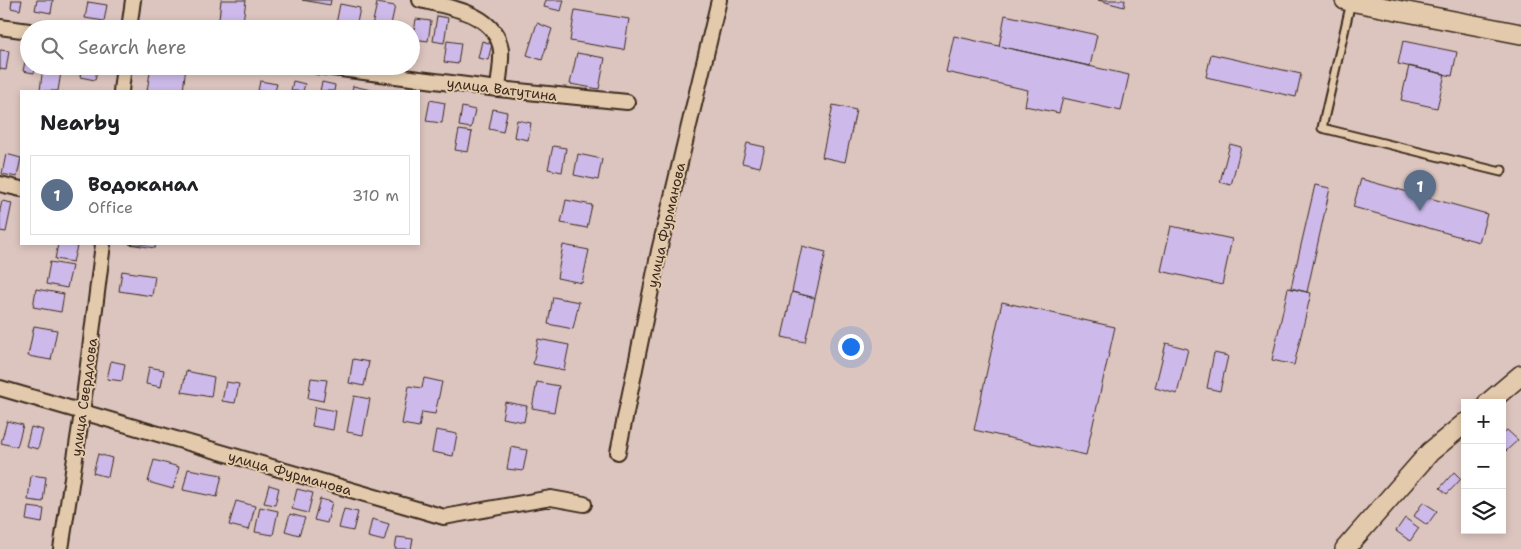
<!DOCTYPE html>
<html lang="en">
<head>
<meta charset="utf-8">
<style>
	body { margin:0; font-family:"Shantell Sans",sans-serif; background:#f2f2f2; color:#202124 }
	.controls { position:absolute; right:15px; bottom:15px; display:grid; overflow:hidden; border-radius:0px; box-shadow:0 2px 8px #0003 }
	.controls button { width:45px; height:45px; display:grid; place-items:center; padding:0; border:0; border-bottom:1px solid #e0e0e0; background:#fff; color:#202124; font:25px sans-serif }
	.you { position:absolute; left:850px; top:346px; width:18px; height:18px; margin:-12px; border:4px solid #fff; border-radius:50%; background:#1a73e8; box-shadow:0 0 0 8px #1a73e833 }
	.badge { display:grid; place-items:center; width:32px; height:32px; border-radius:50%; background:#0b8043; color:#fff; font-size:16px; font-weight:700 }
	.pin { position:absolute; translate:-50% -41px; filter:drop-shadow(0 1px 2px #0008) }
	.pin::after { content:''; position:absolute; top:26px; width:18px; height:15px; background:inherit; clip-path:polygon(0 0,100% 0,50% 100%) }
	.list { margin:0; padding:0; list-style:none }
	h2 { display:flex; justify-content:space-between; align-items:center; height:65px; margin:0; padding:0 20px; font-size:21px }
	h2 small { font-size:16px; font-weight:400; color:#757577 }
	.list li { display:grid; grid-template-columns:32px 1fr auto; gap:15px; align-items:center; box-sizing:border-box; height:80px; margin:0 10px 10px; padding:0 10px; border:1px solid #e0e0e0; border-radius:0px }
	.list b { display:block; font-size:19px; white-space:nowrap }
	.list p { margin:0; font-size:16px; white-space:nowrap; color:#757577 }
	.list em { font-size:16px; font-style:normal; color:#757577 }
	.icon { flex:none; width:28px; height:28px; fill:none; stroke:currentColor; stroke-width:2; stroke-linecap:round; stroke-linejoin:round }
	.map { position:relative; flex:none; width:1521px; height:549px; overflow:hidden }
	.search { position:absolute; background:#fff; box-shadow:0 2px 8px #0003; left:20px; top:20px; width:400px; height:55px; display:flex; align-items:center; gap:12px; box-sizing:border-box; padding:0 18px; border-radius:28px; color:#757577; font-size:19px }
	.panel { position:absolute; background:#fff; box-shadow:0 2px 8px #0003; left:20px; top:90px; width:400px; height:155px; border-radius:0px }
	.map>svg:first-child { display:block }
	.building { fill:#cdbaea; stroke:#3b2a1e }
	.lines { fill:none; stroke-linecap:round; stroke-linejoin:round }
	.service-casing { stroke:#3b2a1e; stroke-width:11 }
	.minor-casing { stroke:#3b2a1e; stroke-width:18 }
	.secondary-casing { stroke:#3b2a1e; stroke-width:22 }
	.service { stroke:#e4caac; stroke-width:7 }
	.minor { stroke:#e4caac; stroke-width:14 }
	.secondary { stroke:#e4caac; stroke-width:19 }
	.labels { text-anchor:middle; stroke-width:4; stroke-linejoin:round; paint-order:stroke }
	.street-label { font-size:14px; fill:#3b2a1e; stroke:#e4caac }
</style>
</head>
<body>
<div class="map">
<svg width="1521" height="549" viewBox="0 0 1521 549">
	<rect width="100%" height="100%" fill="#ddc5bf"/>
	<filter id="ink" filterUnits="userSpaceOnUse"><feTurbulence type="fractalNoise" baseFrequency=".02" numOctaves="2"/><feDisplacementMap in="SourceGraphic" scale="10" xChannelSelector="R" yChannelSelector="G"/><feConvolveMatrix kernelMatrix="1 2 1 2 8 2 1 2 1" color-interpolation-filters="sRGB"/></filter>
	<g filter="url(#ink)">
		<path class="building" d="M12,0H22L20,10L11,8Z
			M37,0H53L51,13L35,10Z
			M221,0H246L242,29H218Z
			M302,0H331L330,5Z
			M546,0H564L561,11L544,7Z
			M1098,0H1125L1124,7Z
			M88,2L107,5L104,21L85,18Z
			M377,3L395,6L390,29L372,26Z
			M340,4L360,8L356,28L336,24Z
			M575,10L629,19L624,50L570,41Z
			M1005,15L1097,35L1090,66L999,46Z
			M437,16L448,18L444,43L433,41Z
			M416,19L431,21L428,41L413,39Z
			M537,23L552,29L542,60L527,55Z
			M954,36L1129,75L1121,111L1063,98L1059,113L1025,106L1028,90L946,72Z
			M447,41L461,43L458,64L444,62Z
			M482,41L492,44L488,60L478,58Z
			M1403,41L1457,52L1452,76L1398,64Z
			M0,50L9,51L6,70L0,69Z
			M27,52L29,53V66H36L34,73L23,71Z
			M577,53L605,58L599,89L570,84Z
			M1211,54L1301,74L1296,97L1206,77Z
			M43,66H62L58,91H40Z
			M82,66H98L95,80L80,77Z
			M151,66H186L183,91H147Z
			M1409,66L1445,74L1437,108L1401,100Z
			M260,81L277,84L275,91H258Z
			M293,81L305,84L303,91H291Z
			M322,82L335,85L334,91H320Z
			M353,86L375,91H352Z
			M430,100L445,103L442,123L426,121Z
			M833,105L856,110L845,162L822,157Z
			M462,107L475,110L471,128L459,126Z
			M493,109L507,112L503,132L489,129Z
			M517,120L531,123L528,140L514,137Z
			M459,130L472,132L468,152L455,150Z
			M747,143L765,147L760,167L742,163Z
			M1230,144L1241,147L1231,185L1220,182Z
			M553,146L566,148L562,172L548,169Z
			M6,154L21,158L17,177L2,174Z
			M578,154L602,159L598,180L574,175Z
			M1361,179L1487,214L1479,242L1353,207Z
			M1315,185L1330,188L1307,292L1291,288Z
			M566,200L592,205L587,228L561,223Z
			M2,201L12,203L6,232L0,231V210Z
			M1171,226L1232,239L1222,285L1161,271Z
			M58,244L77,246L73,262L55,259Z
			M129,244H156L155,248Z
			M563,245L589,250L582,283L557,278Z
			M802,246L826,252L815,298L792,292Z
			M50,262L72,266L67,288L46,284Z
			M122,271L155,276L152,296L119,291Z
			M1288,288L1311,293L1294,365L1272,360Z
			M36,289L64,294L61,312L33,307Z
			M792,292L815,298L805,342L782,337Z
			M553,297L579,302L573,329L548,324Z
			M1002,302L1115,327L1086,455L974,430Z
			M34,326L57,330L51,360L28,356Z
			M538,339L569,345L564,370L533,364Z
			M1166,343L1188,349L1177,394L1155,388Z
			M1214,353L1228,356L1220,391L1207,388Z
			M353,359L369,362L364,386L349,383Z
			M111,361L125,364L122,381L107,379Z
			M149,367L164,370L161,387L146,384Z
			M186,371L214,377L211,397L182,392Z
			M311,378L327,380L323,401L308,398Z
			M424,378L442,382L435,414L422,412L419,427L402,424L409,386L422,388Z
			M226,382L239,384L235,403L222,401Z
			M537,382L559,386L554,412L532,408Z
			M354,396L370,399L363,435L347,432Z
			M505,402L527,406L524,422L502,418Z
			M315,407L336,411L333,430L312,426Z
			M7,421L23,425L17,447L1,443Z
			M31,427L43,430L38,449L26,446Z
			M436,430L457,434L453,456L432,452Z
			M1507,430L1518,440L1506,451L1502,446V434Z
			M511,447L527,450L523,471L507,469Z
			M98,454L112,458L108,477L93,473Z
			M154,460L179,467L173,489L148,482Z
			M188,469L222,475L217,497L183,490Z
			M1454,472L1461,479L1447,494L1440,488Z
			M31,475L46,477L43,502L28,500Z
			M269,485L279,488L275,505L264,503Z
			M297,489L313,493L308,513L292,509Z
			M320,499L332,502L327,523L314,520Z
			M236,501L255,506L249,530L229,525Z
			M1423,502L1437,511L1427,525L1414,516Z
			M28,507L44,509L42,523L26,520Z
			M260,507L278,511L273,535L255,532Z
			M344,509L358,512L353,531L339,528Z
			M290,514L305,518L299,535L285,531Z
			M1405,518L1419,528L1410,541L1396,531Z
			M372,519L389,524L384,541L368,537Z
			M397,537L413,539L411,549H395Z"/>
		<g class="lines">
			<g class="service-casing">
				<path id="service" d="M1351,2L1322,128L1501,172L1502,170"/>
			</g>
			<g class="minor-casing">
				<path id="minor" d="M420,0C449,7 496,13 501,50C502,62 499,76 498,89
					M0,27L29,31
					M129,29L133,0
					M317,66L498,89L627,102
					M121,91L124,66
					M0,184L21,189
					M0,388L444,517L551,498L584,504
					M618,452L659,251L719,0
					M61,549L82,413L103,244"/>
			</g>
			<g class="secondary-casing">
				<path id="secondary" d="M1345,0L1521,34
					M1488,403L1521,375
					M1345,549L1430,452L1465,423"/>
			</g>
			<use href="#service" class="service"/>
			<use href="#minor" class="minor"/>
			<use href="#secondary" class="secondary"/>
		</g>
	</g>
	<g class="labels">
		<g class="street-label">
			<text transform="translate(502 89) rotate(7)" y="5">улица Ватутина</text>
			<text transform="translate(666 225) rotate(-77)" y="5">улица Фурманова</text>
			<text transform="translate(84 397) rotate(-82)" y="5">улица Свердлова</text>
			<text transform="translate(290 473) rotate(16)" y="5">улица Фурманова</text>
		</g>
	</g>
</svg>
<div class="controls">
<button>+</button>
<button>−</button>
<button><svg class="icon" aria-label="layers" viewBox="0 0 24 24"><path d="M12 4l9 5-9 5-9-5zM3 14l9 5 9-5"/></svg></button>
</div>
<div class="you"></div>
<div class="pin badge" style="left:1420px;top:211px;background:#5c6f8a">1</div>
<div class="search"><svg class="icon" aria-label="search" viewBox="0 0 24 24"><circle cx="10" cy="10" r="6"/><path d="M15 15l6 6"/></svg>Search here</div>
<section class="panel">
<h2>Nearby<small></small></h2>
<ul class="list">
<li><span class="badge" style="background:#5c6f8a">1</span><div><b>Водоканал</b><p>Office</p></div><em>310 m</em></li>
</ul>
</section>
</div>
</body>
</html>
